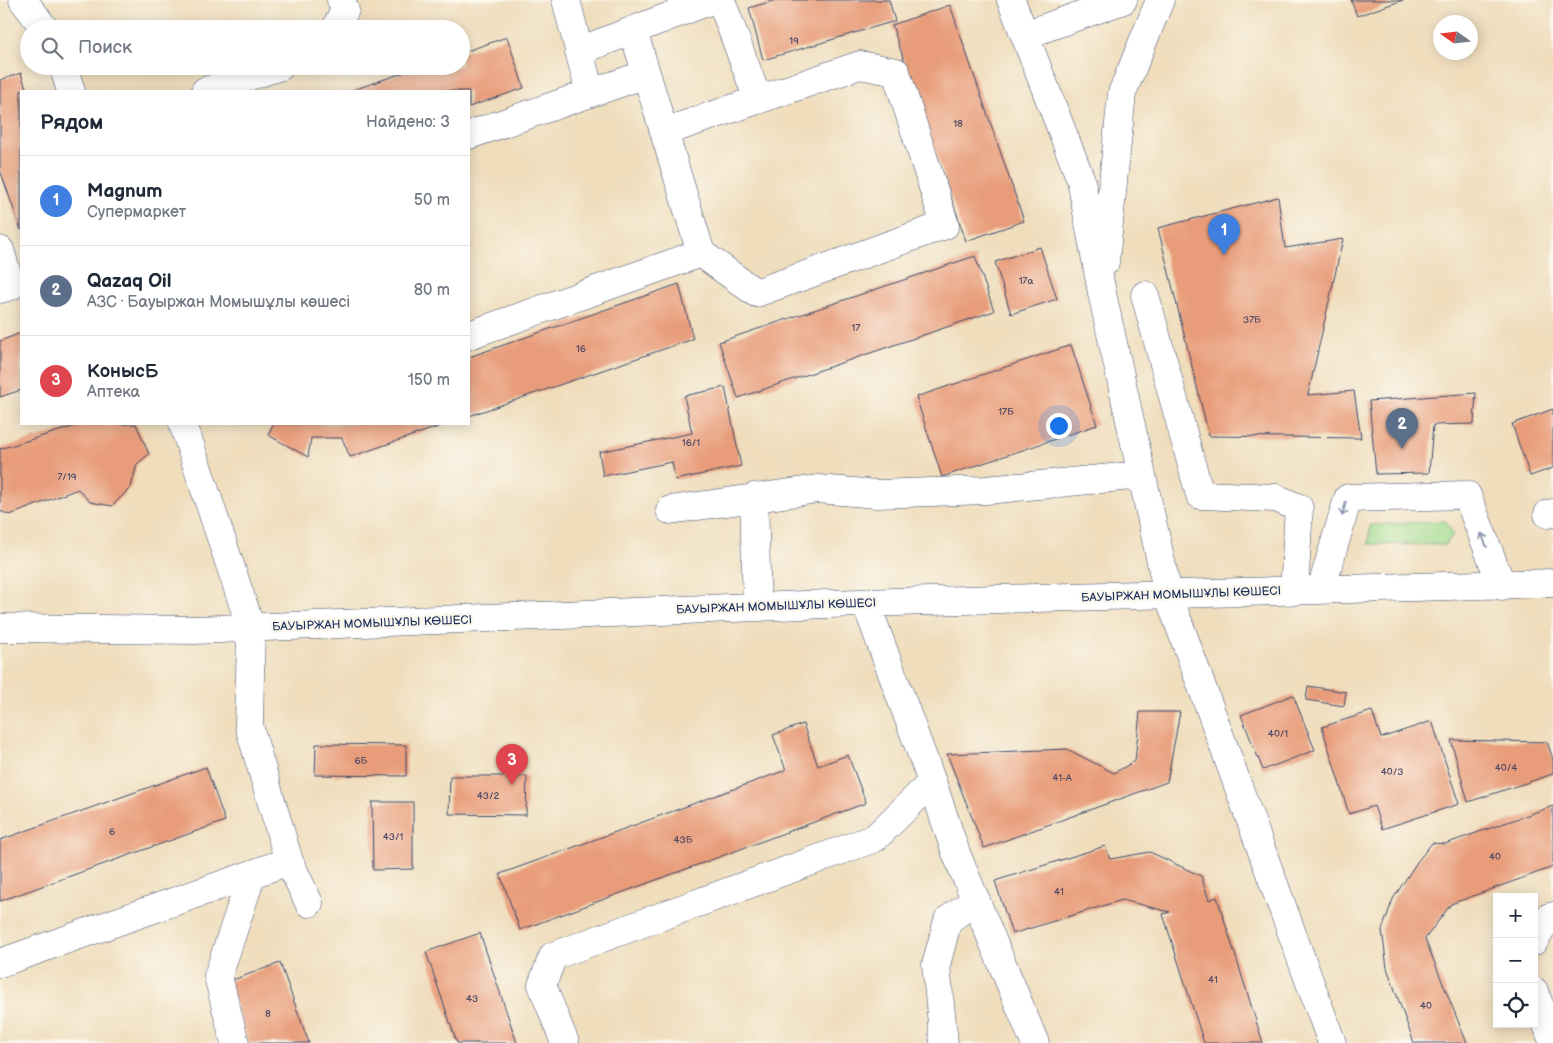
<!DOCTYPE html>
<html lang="ru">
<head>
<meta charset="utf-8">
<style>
	body { margin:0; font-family:"Balsamiq Sans",sans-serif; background:#f2f2f3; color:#1f2937 }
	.controls { position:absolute; right:15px; bottom:15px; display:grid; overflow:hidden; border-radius:0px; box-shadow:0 2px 12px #0003 }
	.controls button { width:45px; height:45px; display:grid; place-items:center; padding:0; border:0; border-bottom:1px solid #e0e1e3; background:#fff; color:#1f2937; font:25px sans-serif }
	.compass { position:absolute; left:1433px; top:15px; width:45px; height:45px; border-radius:50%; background:#fff; box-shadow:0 2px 12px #0003; rotate:284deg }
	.you { position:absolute; left:1058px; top:425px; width:18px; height:18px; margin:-12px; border:4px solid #fff; border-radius:50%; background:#1a73e8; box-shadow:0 0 0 8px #1a73e833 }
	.badge { display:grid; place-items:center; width:32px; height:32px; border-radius:50%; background:#c8321e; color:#fff; font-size:16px; font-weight:700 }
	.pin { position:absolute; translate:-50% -41px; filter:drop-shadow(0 1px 2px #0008) }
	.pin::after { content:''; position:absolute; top:26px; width:18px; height:15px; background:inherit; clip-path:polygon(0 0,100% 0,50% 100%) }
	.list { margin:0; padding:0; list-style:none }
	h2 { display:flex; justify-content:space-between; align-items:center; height:65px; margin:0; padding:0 20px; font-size:21px }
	h2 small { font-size:16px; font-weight:400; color:#747a83 }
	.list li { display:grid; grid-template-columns:32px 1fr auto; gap:15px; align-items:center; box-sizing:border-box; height:90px; padding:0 20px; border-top:1px solid #e0e1e3 }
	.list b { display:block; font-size:19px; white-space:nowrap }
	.list p { margin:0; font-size:16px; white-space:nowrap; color:#747a83 }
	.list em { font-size:16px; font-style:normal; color:#747a83 }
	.icon { flex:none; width:28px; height:28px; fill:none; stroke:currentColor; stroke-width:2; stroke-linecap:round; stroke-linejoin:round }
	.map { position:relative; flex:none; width:1553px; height:1043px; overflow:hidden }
	.search { position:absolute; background:#fff; box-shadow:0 2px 12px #0003; left:20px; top:20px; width:450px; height:55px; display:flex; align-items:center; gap:12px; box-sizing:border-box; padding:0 18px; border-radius:28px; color:#747a83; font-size:19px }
	.panel { position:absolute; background:#fff; box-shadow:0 2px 12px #0003; left:20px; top:90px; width:450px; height:335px; border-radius:0px }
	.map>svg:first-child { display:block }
	.green { fill:#a2db8e; stroke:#5e8576 }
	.building { fill:#e89c79 }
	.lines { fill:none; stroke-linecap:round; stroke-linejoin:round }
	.minor-casing { stroke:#3b496c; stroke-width:29 }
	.minor { stroke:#fff; stroke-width:28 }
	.oneway { stroke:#8d97ae }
	.labels { text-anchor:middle; stroke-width:5; stroke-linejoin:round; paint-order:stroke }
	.number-label { font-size:10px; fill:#4e4a65 }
	.street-label { font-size:12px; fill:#1b2f5e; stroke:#fbf7ec }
</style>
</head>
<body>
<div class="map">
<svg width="1553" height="1043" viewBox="0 0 1553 1043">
	<rect width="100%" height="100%" fill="#fbf7ec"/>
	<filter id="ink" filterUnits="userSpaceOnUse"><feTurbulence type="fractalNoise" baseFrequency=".02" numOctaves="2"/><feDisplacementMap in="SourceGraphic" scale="10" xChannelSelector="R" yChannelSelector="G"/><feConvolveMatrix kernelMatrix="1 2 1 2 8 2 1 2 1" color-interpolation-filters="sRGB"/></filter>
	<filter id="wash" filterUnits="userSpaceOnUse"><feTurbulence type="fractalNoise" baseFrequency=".0096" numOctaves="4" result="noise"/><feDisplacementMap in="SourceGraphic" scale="20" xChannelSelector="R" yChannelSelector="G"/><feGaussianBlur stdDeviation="1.12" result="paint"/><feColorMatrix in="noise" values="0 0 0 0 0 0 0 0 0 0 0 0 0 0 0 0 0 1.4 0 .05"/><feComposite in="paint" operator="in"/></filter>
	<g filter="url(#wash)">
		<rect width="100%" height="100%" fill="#efddbc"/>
		<path class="green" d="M1446,521L1453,535L1445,545L1368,544L1370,525Z"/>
		<g id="blocks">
			<path class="building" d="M776,0H889L895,21L763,60L749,8Z
				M1351,0H1403L1357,16Z
				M950,5L1024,221L966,241L892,25Z
				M507,37L524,88L469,107V91H350L423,66H461V53Z
				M21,73L27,91H21V230L0,170V80Z
				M1278,197L1285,248L1343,239L1308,395L1354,391L1361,438L1209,436L1158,228Z
				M1040,247L1057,299L1011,314L995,262Z
				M975,256L994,311L738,398L719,342Z
				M679,284L693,339L469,416V357Z
				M21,333V390L0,397V341Z
				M1071,345L1097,425L942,477L916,397Z
				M725,387L741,466L675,480L672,462L603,476L599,452L692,433L684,396Z
				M1476,393L1474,424L1433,425L1429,473L1376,474L1369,401Z
				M1553,409V468L1530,476L1512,424Z
				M82,424H136L149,454L137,464L131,487L112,506L90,502L78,489L10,515L0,511V449Z
				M273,424H446L350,457L342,438H311L308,457L268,435Z
				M1308,686L1346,692L1344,706L1306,700Z
				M1293,695L1315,750L1263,770L1241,715Z
				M1372,711L1381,738L1432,721L1459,804L1382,829L1374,806L1349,814L1322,727Z
				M1140,712H1180L1167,782L984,848L947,754L1067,749L1114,773L1135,761Z
				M803,724L818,766L848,755L866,803L520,930L500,874L786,770L773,735Z
				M1451,740L1547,742L1553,759V774L1468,802Z
				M316,744L406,745V776L315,775Z
				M206,767L225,821L0,901V840Z
				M450,776H527L526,815L449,814Z
				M372,802H413V869L373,870Z
				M1553,806V867L1451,904L1425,939L1467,1043H1414L1387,968L1382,930L1393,899L1417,862L1432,843L1445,844Z
				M1105,846L1110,859L1150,852L1201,876L1209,900L1217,897L1263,1043H1204L1163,914L1170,912L1122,900L1012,934L995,881Z
				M480,933L517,1043H457L426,952Z
				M280,963L309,1043H249L227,982Z"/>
		</g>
	</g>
	<g filter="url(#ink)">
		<use href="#blocks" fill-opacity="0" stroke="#3b496c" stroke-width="1"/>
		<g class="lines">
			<g class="minor-casing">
				<path id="minor" d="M23,0L45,29
					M566,0L590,93
					M721,0L758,100
					M1011,0L1081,180L1102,293L1168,594L1332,1043
					M335,29L345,10L341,0
					M633,30L701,253L756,293L945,225L896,72L860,65L664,132
					M1025,35L1123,0
					M579,51L712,0
					M63,66L71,91
					M205,91L281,66
					M469,135L646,74
					M0,250L11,286L0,289
					M1105,262L1122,93L1160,0
					M1145,295L1200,495L1276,498L1299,508L1294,591
					M469,335L701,253
					M183,424L251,628L249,726L289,861L309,903
					M754,497L757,607
					M670,510L818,489L877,494L986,490L1142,475
					M1548,514L1553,513
					M1321,590L1348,498L1467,495L1502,586
					M866,603L932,782L956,853L1035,1043
					M0,628L195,630L828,604L1553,583
					M1534,941L1549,917L1553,916
					M0,963L289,861
					M1534,991L1553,1041
					M235,1043L218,976L252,874
					M565,1043L542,985L553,956L875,838L932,782
					M944,1043L936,965L948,920L976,900"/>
			</g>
			<use href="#minor" class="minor"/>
		</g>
		<defs><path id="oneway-shaft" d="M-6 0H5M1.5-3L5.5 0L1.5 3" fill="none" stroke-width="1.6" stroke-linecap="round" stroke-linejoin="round" transform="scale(1.25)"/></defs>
		<g class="oneway">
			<use href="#oneway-shaft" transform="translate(1344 509) rotate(106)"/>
			<use href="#oneway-shaft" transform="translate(1484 540) rotate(-111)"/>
		</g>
	</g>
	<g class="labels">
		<g class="number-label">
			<text x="794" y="44">19</text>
			<text x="958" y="127">18</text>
			<text x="1026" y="284">17а</text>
			<text x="1252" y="323">37Б</text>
			<text x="856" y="331">17</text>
			<text x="581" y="352">16</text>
			<text x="1006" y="415">17Б</text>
			<text x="691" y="446">16/1</text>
			<text x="67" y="480">7/19</text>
			<text x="1278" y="737">40/1</text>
			<text x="361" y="764">6Б</text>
			<text x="1506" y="771">40/4</text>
			<text x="1392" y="775">40/3</text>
			<text x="1062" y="781">41-А</text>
			<text x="488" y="799">43/2</text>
			<text x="112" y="835">6</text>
			<text x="393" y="840">43/1</text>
			<text x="683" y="843">43Б</text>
			<text x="1495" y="860">40</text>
			<text x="1059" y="895">41</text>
			<text x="1213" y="983">41</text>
			<text x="472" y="1002">43</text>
			<text x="1426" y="1009">40</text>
			<text x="268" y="1017">8</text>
		</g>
		<g class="street-label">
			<text transform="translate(1181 594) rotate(-2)" y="4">БАУЫРЖАН МОМЫШҰЛЫ КӨШЕСІ</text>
			<text transform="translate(776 606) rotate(-2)" y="4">БАУЫРЖАН МОМЫШҰЛЫ КӨШЕСІ</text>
			<text transform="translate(372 623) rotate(-2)" y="4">БАУЫРЖАН МОМЫШҰЛЫ КӨШЕСІ</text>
		</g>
	</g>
</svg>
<div class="controls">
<button>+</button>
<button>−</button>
<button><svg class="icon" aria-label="locate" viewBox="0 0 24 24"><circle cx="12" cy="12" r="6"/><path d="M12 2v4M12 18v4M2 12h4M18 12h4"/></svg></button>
</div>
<svg class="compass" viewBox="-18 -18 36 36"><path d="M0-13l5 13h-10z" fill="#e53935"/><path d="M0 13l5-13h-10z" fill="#747a83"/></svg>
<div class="you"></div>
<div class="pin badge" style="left:1224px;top:255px;background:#3f7fe0">1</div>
<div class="pin badge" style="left:1402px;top:449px;background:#5c6f8a">2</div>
<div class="pin badge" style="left:512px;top:785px;background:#e0444e">3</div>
<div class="search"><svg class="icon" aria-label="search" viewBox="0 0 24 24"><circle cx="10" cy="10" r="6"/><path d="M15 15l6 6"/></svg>Поиск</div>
<section class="panel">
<h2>Рядом<small>Найдено: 3</small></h2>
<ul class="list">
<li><span class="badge" style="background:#3f7fe0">1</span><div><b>Magnum</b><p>Супермаркет</p></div><em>50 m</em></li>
<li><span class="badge" style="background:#5c6f8a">2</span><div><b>Qazaq Oil</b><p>АЗС · Бауыржан Момышұлы көшесі</p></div><em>80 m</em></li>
<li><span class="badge" style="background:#e0444e">3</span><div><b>КонысБ</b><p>Аптека</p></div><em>150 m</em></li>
</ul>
</section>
</div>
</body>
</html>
